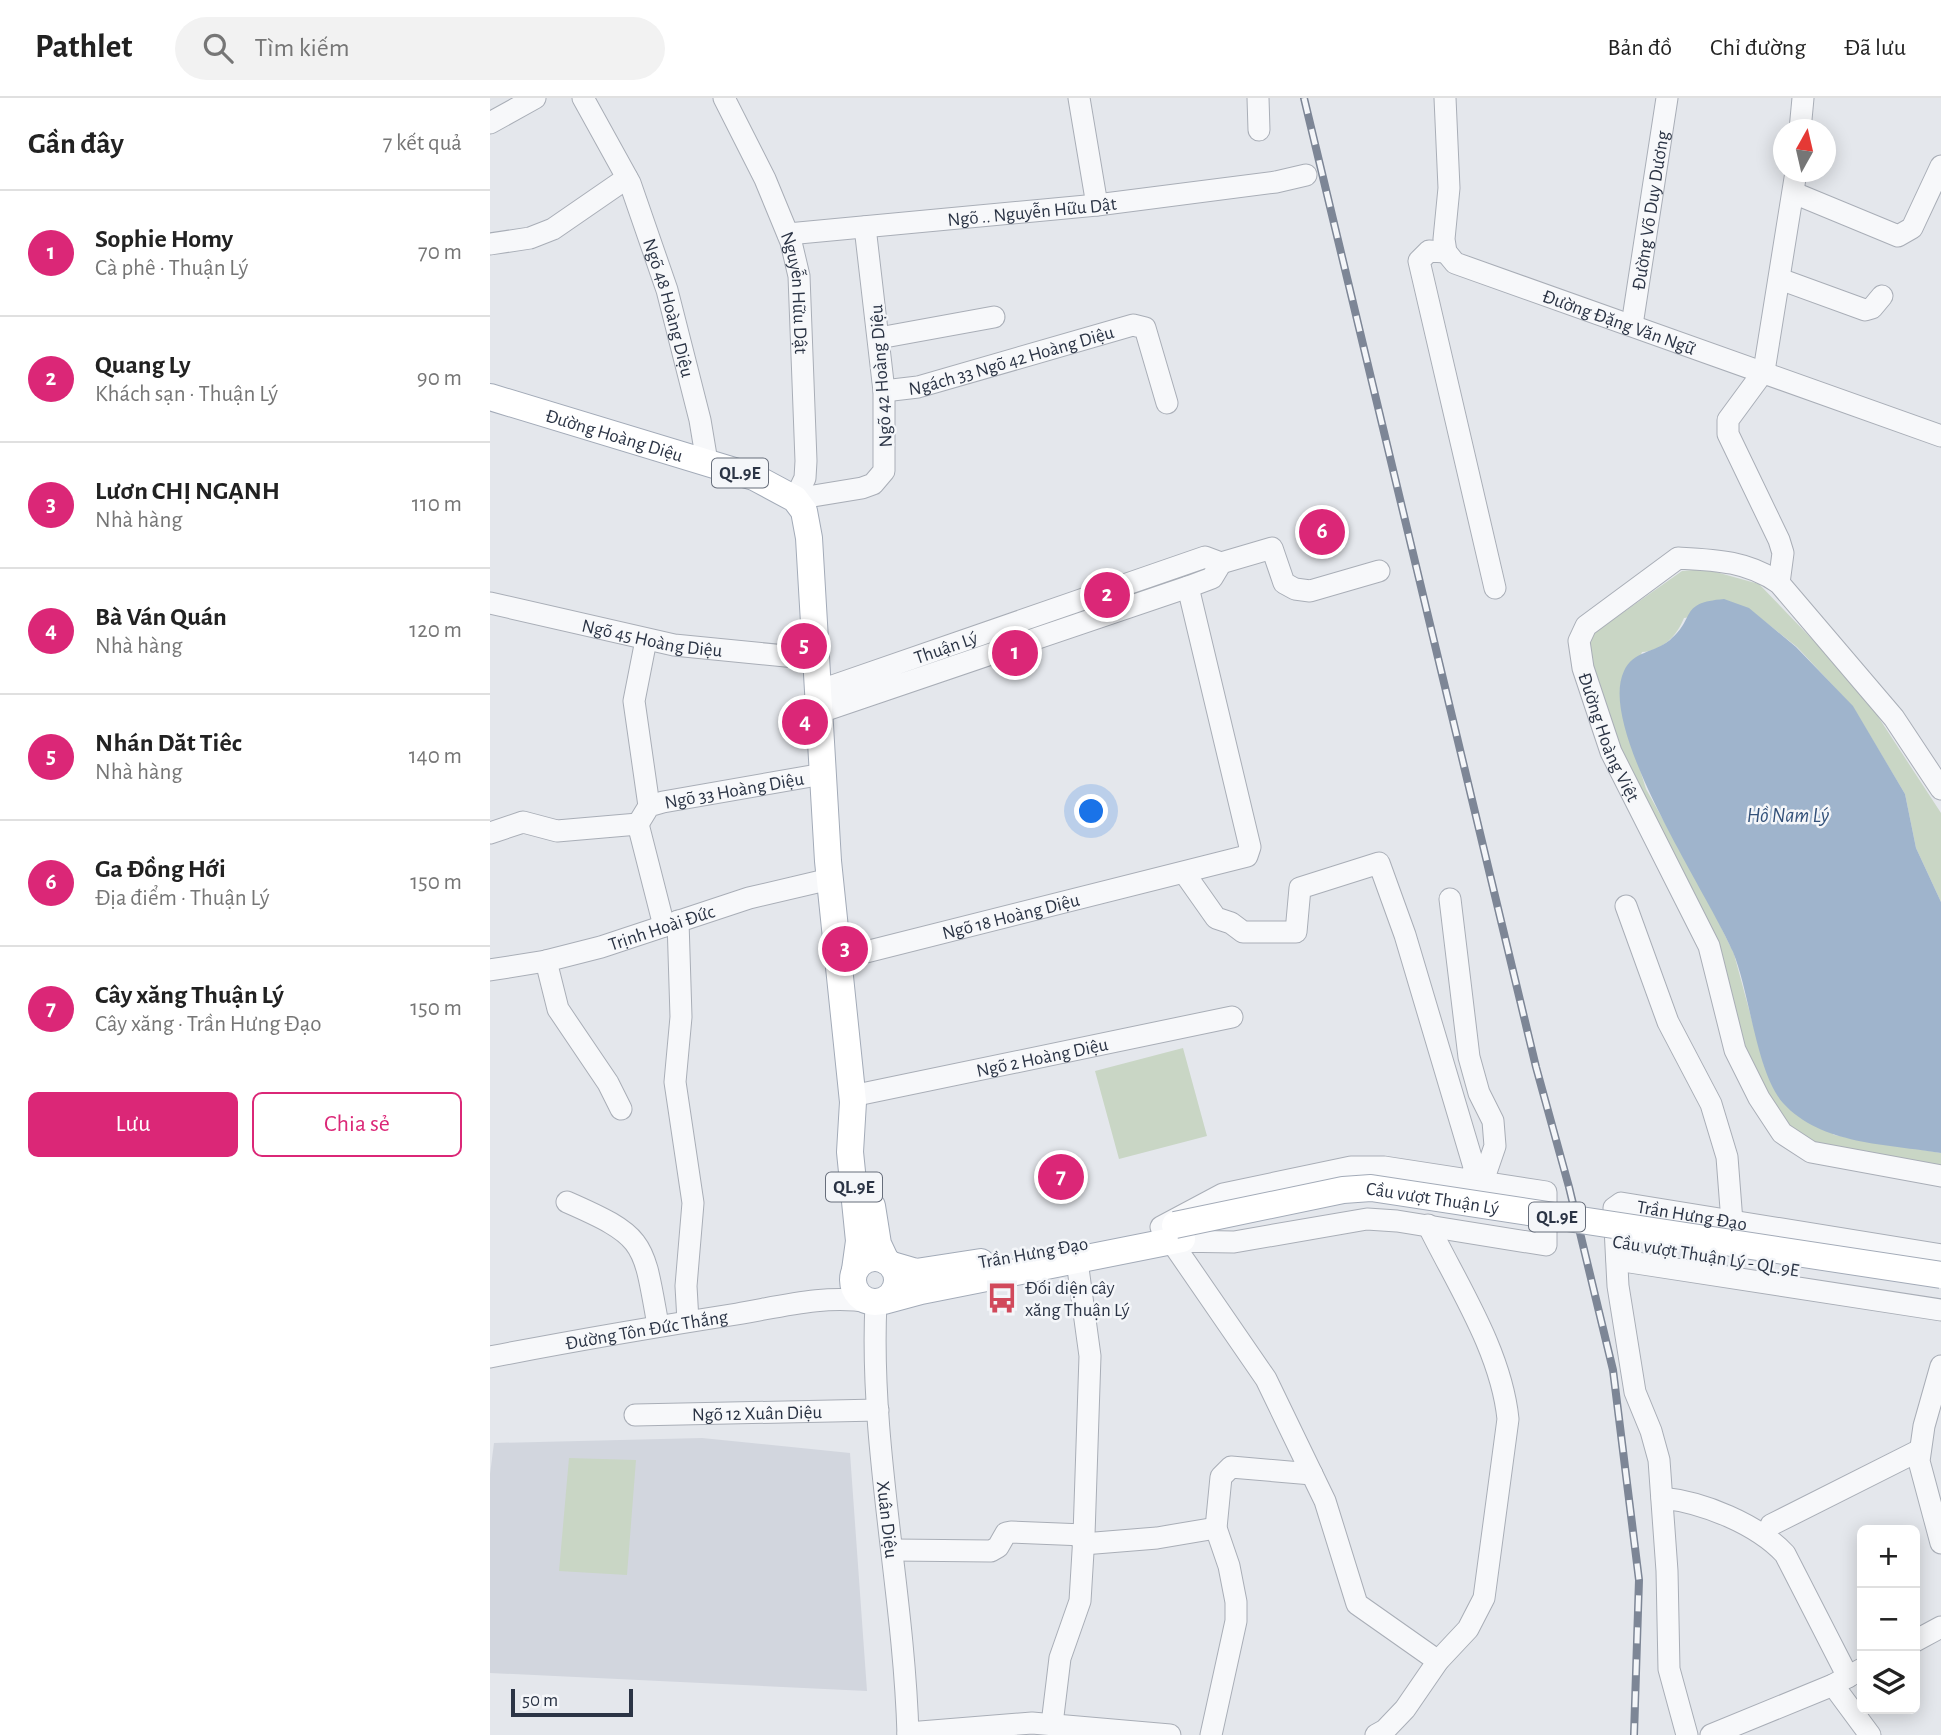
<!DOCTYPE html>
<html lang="vi">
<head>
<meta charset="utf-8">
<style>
	body { margin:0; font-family:"Alegreya Sans",sans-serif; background:#f2f2f2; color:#222 }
	.controls { position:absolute; right:21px; bottom:21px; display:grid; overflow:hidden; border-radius:10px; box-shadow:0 4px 18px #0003 }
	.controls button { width:63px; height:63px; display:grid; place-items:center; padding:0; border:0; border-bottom:2px solid #e0e0e0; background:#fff; color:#222; font:35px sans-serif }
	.compass { position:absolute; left:1283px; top:21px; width:63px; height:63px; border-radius:50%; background:#fff; box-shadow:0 4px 18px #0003; rotate:8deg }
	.scale { position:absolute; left:21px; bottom:18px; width:122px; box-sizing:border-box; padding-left:7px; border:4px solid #2b3445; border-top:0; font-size:19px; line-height:24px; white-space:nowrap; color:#2b3445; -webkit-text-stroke:5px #f4f6f9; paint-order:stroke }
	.you { position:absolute; left:602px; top:714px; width:24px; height:24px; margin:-18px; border:5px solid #fff; border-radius:50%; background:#1a73e8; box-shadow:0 0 0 10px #1a73e833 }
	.badge { display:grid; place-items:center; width:46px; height:46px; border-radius:50%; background:#db2777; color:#fff; font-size:23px; font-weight:700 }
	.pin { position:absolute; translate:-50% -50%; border:4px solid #fff; box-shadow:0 2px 7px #0006 }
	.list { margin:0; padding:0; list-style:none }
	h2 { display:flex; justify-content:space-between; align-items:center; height:91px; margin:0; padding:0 28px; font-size:30px }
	h2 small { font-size:23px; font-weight:400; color:#767676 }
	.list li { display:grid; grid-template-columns:46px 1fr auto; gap:21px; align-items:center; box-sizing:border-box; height:126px; padding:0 28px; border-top:2px solid #e0e0e0 }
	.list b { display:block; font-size:26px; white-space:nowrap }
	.list p { margin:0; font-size:23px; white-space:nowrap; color:#767676 }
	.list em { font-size:23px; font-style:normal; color:#767676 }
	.actions { display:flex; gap:14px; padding:21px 28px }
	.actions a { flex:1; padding:16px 0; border:2px solid #db2777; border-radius:10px; text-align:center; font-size:24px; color:#db2777 }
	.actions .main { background:#db2777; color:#fff }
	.icon { flex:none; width:38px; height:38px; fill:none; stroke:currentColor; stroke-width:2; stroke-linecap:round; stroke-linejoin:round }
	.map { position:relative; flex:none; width:1451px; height:1637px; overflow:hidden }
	header { display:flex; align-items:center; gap:42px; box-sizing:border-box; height:98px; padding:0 35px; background:#fff; border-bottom:2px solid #e0e0e0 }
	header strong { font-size:33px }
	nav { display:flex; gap:38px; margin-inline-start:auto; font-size:24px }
	.search { width:490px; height:63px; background:#f2f2f2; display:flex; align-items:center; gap:18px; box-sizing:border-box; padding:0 24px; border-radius:38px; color:#767676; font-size:26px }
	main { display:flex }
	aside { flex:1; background:#fff }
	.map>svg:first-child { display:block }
	.built { fill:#d2d6de }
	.green { fill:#c9d6c5 }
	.water { fill:#9fb4cc }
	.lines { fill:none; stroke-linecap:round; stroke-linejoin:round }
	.minor-casing { stroke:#a9aeb7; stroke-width:23 }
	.major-casing { stroke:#a3abb8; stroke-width:28 }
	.minor { stroke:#f7f8fa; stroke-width:21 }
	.major { stroke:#fff; stroke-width:26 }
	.rail-casing { stroke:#7d8696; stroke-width:8 }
	.rail { stroke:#f4f6f9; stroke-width:5; stroke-dasharray:16; stroke-linecap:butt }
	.major-bridge-casing { stroke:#a3abb8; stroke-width:28; stroke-linecap:butt }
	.major-bridge { stroke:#fff; stroke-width:26 }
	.labels { text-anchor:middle; stroke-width:5; stroke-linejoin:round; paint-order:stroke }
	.shield { fill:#f4f6f9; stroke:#676e7b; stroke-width:2 }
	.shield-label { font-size:18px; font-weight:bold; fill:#2b3445 }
	.street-label { font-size:19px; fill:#2b3445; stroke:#f4f6f9 }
	.poi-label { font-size:19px; fill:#2b3445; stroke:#f4f6f9; text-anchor:start }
	.water-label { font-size:21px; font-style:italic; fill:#34527a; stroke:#f4f6f9 }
</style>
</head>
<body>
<header>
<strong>Pathlet</strong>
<div class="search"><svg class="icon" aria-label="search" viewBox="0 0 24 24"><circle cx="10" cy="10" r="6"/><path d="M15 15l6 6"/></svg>Tìm kiếm</div>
<nav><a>Bản đồ</a><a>Chỉ đường</a><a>Đã lưu</a></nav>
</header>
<main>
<aside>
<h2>Gần đây<small>7 kết quả</small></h2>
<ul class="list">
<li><span class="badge">1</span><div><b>Sophie Homy</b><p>Cà phê · Thuận Lý</p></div><em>70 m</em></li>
<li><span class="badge">2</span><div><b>Quang Ly</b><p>Khách sạn · Thuận Lý</p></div><em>90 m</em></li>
<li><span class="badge">3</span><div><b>Lươn CHỊ NGẠNH</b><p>Nhà hàng</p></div><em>110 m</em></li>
<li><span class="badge">4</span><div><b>Bà Ván Quán</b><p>Nhà hàng</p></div><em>120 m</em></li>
<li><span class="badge">5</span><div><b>Nhán Dăt Tiêc</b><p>Nhà hàng</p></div><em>140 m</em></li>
<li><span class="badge">6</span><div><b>Ga Đồng Hới</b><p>Địa điểm · Thuận Lý</p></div><em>150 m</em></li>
<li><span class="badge">7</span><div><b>Cây xăng Thuận Lý</b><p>Cây xăng · Trần Hưng Đạo</p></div><em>150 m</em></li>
</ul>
<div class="actions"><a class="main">Lưu</a><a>Chia sẻ</a></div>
</aside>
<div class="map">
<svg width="1451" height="1637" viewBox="0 0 1451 1637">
	<rect width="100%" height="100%" fill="#e4e7ec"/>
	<path class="built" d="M212,1340L360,1355L377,1593L0,1575V1376L4,1345Z"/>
	<path class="green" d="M1215,471L1269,486L1370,591L1451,715V804L1426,750L1415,696L1363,609L1307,549L1259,511L1194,520C1187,538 1172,553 1152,554L1132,607L1138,633L1156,691L1219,804L1244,856L1274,967L1344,1037L1451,1055V1069L1320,1046L1301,1035L1268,987L1135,671L1101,567L1100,547L1104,535L1192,473Z
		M693,950L717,1038L629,1061L605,973Z
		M79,1360L146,1362L137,1477L69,1473Z"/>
	<path class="water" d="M1234,501L1259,510L1306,549L1363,608L1415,696L1426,750L1451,804V1055C1398,1046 1331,1047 1293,1005C1266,974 1260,895 1243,854C1219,797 1106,631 1134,573C1143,553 1164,555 1180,542C1207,519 1188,505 1234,501Z"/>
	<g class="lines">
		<g class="minor-casing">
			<g id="minor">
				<path id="s1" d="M93,0L140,85L177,192L210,322L217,364"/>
				<path id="s2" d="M234,0L275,81L301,144L309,178L316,363L315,380L305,401"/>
				<path d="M589,0L607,107"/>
				<path d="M768,0L769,32"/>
				<path id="s3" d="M955,0L959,90L954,141L956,154L965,165L1451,338"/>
				<path d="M0,25L45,0"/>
				<path d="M1310,32L1313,0"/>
				<path d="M1304,95L1408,138L1422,130L1451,68"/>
				<path id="s4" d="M298,136L607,107L786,84L816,77"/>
				<path d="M0,146L40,140L63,131L137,80"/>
				<path d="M956,154L939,153L929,163L1005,490"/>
				<path d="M1290,181L1375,212L1382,210L1392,198"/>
				<path id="s5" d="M1142,227L1177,0"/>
				<path d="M389,240L504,219"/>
				<path id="s6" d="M394,293L428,289L643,227L655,230L677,305"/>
				<path d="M305,401L372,390L383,386L394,373V293L375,129"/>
				<path d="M731,465L782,450L794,485L805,491L820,493L889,473"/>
				<path d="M1289,485L1293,455L1289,442L1238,336V322L1274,273L1306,74"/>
				<path id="s7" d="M0,505L184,547L326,561"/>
				<path d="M156,542L144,603L159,708"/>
				<path id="s8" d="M328,593L715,459L731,465L722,480L698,489L330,614"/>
				<path id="s9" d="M1451,691L1404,620L1289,485C1257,463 1226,462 1188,460L1096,528L1089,543L1093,570L1121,654L1219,848L1245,952L1269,1000L1292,1035L1321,1054L1451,1078"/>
				<path d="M148,726L174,828"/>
				<path id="s10" d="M0,735L33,724L67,733L148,726L159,708L173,704L333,676"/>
				<path d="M695,776L726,820L741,825L753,834H806L810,790L889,765L915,837L984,1069L982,1081"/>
				<path d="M960,801L979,959L989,995L1003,1023L1005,1048L993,1083"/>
				<path d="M1136,808L1178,924L1221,1006L1237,1059L1242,1124"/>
				<path d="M188,823L191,919L185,984L203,1105L196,1188L198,1223"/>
				<path id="s11" d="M348,861L757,758L760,749L698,489"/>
				<path d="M56,863L68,911L118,985L131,1011"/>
				<path id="s12" d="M0,872L56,863L111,849L259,800L340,781"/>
				<path id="s13" d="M362,998L742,919"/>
				<path d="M77,1104C157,1139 153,1144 168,1227"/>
				<path d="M681,1143L744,1144L877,1121L907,1123L1056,1147V1094L894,1069H861L733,1096L671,1129L681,1143L776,1281L835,1403L867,1506L948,1563"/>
				<path d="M1127,1162L1451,1212"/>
				<path id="s14" d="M386,1205C379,1346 414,1494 418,1637"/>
				<path id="s15" d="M0,1259C82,1243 164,1229 247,1216C289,1209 336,1196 379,1204"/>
				<path d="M1451,1268L1434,1328L1429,1363L1451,1445"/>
				<path id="s16" d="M145,1317L388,1312"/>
				<path d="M1172,1400C1213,1404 1267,1426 1295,1456L1358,1579"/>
				<path d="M1281,1427L1430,1352"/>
				<path d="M593,1446L667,1440L726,1430"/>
				<path d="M404,1452L501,1453L508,1449L516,1435L521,1434L594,1437"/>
				<path d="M1425,1543L1451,1529"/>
				<path d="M1343,1587L1380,1637"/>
				<path d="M562,1626L570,1560L590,1503L594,1437L600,1258L587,1163"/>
				<path d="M418,1635L542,1625L680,1637"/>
				<path d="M721,1637L746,1523V1504L739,1468L726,1430L731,1379L741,1369L822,1376"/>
				<path d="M886,1637L895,1632L915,1611L948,1563L978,1531L994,1500L1018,1321C1011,1253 968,1188 938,1127"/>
				<path id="s17" d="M1197,1637L1179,1571L1177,1473L1169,1362L1161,1333L1145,1294L1128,1188L1124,1110L1131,1105L1451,1157"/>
				<path d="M1221,1637L1343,1587L1372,1571"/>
			</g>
		</g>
		<g class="major-casing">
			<g id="major">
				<path id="s18" d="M0,299L264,379L305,401L314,413L319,440L338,763L363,1004L360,1054L369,1143L365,1172"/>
				<path d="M382,1108L388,1146L396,1163"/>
				<circle cx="385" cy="1182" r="22"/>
				<path d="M402,1167L426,1174L491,1164"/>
				<path d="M394,1203L431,1193L692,1141"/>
			</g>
		</g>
		<use href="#minor" class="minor"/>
		<use href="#major" class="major"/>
		<g class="rail-casing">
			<path id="rail" d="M814,0L1046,969L1079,1089L1123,1272L1149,1482L1144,1637"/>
		</g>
		<use href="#rail" class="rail"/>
		<g class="major-bridge-casing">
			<g id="major-bridge">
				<path id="s19" d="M685,1127L853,1092L881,1090L1451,1177"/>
			</g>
		</g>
		<use href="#major-bridge" class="major-bridge"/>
	</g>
	<defs>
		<g id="bus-bare" transform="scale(2.415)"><path d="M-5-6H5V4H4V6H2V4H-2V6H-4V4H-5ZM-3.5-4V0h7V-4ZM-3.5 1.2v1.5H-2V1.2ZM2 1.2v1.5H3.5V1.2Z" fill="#d1495b" stroke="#f4f6f9" stroke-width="2.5" paint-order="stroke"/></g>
	</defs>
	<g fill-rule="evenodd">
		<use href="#bus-bare" x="512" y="1200"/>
	</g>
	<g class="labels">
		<g class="shield">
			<rect x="222" y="360.5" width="56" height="29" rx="5"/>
			<rect x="336" y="1074.5" width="56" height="29" rx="5"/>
			<rect x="1039" y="1104.5" width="56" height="29" rx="5"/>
		</g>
		<g class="shield-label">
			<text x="250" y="381">QL.9E</text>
			<text x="364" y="1095">QL.9E</text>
			<text x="1067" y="1125">QL.9E</text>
		</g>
		<g class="street-label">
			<text dy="7" stroke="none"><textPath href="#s4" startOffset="245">Ngõ .. Nguyễn Hữu Dật</textPath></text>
			<text dy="7" stroke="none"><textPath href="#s5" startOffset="116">Đường Võ Duy Dương</textPath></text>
			<text dy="7" stroke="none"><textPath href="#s2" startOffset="210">Nguyễn Hữu Dật</textPath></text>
			<text dy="7" stroke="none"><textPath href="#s1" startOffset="228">Ngõ 48 Hoàng Diệu</textPath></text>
			<text dy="7" stroke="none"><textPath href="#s3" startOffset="343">Đường Đặng Văn Ngữ</textPath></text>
			<text dy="7" stroke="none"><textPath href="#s6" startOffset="131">Ngách 33 Ngõ 42 Hoàng Diệu</textPath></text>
			<text transform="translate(390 278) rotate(-94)" y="7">Ngõ 42 Hoàng Diệu</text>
			<text dy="7" stroke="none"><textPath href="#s18" startOffset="130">Đường Hoàng Diệu</textPath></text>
			<text dy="7" stroke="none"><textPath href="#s7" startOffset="166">Ngõ 45 Hoàng Diệu</textPath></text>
			<text dy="7" stroke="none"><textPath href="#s8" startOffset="135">Thuận Lý</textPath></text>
			<text dy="7" stroke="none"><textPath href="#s9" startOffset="600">Đường Hoàng Việt</textPath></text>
			<text dy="7" stroke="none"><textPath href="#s10" startOffset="259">Ngõ 33 Hoàng Diệu</textPath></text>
			<text dy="7" stroke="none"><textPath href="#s11" startOffset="178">Ngõ 18 Hoàng Diệu</textPath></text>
			<text dy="7" stroke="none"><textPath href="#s12" startOffset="177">Trịnh Hoài Đức</textPath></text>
			<text dy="7" stroke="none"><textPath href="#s13" startOffset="194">Ngõ 2 Hoàng Diệu</textPath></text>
			<text dy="7" stroke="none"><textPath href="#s19" startOffset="262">Cầu vượt Thuận Lý</textPath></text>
			<text dy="7" stroke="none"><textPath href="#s17" startOffset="616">Trần Hưng Đạo</textPath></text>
			<text transform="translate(543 1154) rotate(-10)" y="7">Trần Hưng Đạo</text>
			<text transform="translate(1216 1157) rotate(9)" y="7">Cầu vượt Thuận Lý - QL.9E</text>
			<text dy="7" stroke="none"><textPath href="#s15" startOffset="159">Đường Tôn Đức Thắng</textPath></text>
			<text dy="7" stroke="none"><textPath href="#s16" startOffset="122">Ngõ 12 Xuân Diệu</textPath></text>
			<text dy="7" stroke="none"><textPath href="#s14" startOffset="217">Xuân Diệu</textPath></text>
		</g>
		<g class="poi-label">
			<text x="535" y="1196">Đối diện cây<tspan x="535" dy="22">xăng Thuận Lý</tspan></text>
		</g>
		<g class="water-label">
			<text x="1298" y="724">Hồ Nam Lý</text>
		</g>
	</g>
</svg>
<div class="controls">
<button>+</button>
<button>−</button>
<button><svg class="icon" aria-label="layers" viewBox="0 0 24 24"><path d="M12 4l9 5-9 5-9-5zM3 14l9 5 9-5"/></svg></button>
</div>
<svg class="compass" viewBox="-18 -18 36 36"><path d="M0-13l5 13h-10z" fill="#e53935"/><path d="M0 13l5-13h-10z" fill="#767676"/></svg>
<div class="scale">50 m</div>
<div class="you"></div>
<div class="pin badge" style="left:525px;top:555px">1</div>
<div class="pin badge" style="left:617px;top:497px">2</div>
<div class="pin badge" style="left:355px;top:851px">3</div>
<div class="pin badge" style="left:315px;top:624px">4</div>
<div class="pin badge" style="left:314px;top:548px">5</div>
<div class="pin badge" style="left:832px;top:434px">6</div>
<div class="pin badge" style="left:571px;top:1079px">7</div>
</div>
</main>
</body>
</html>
